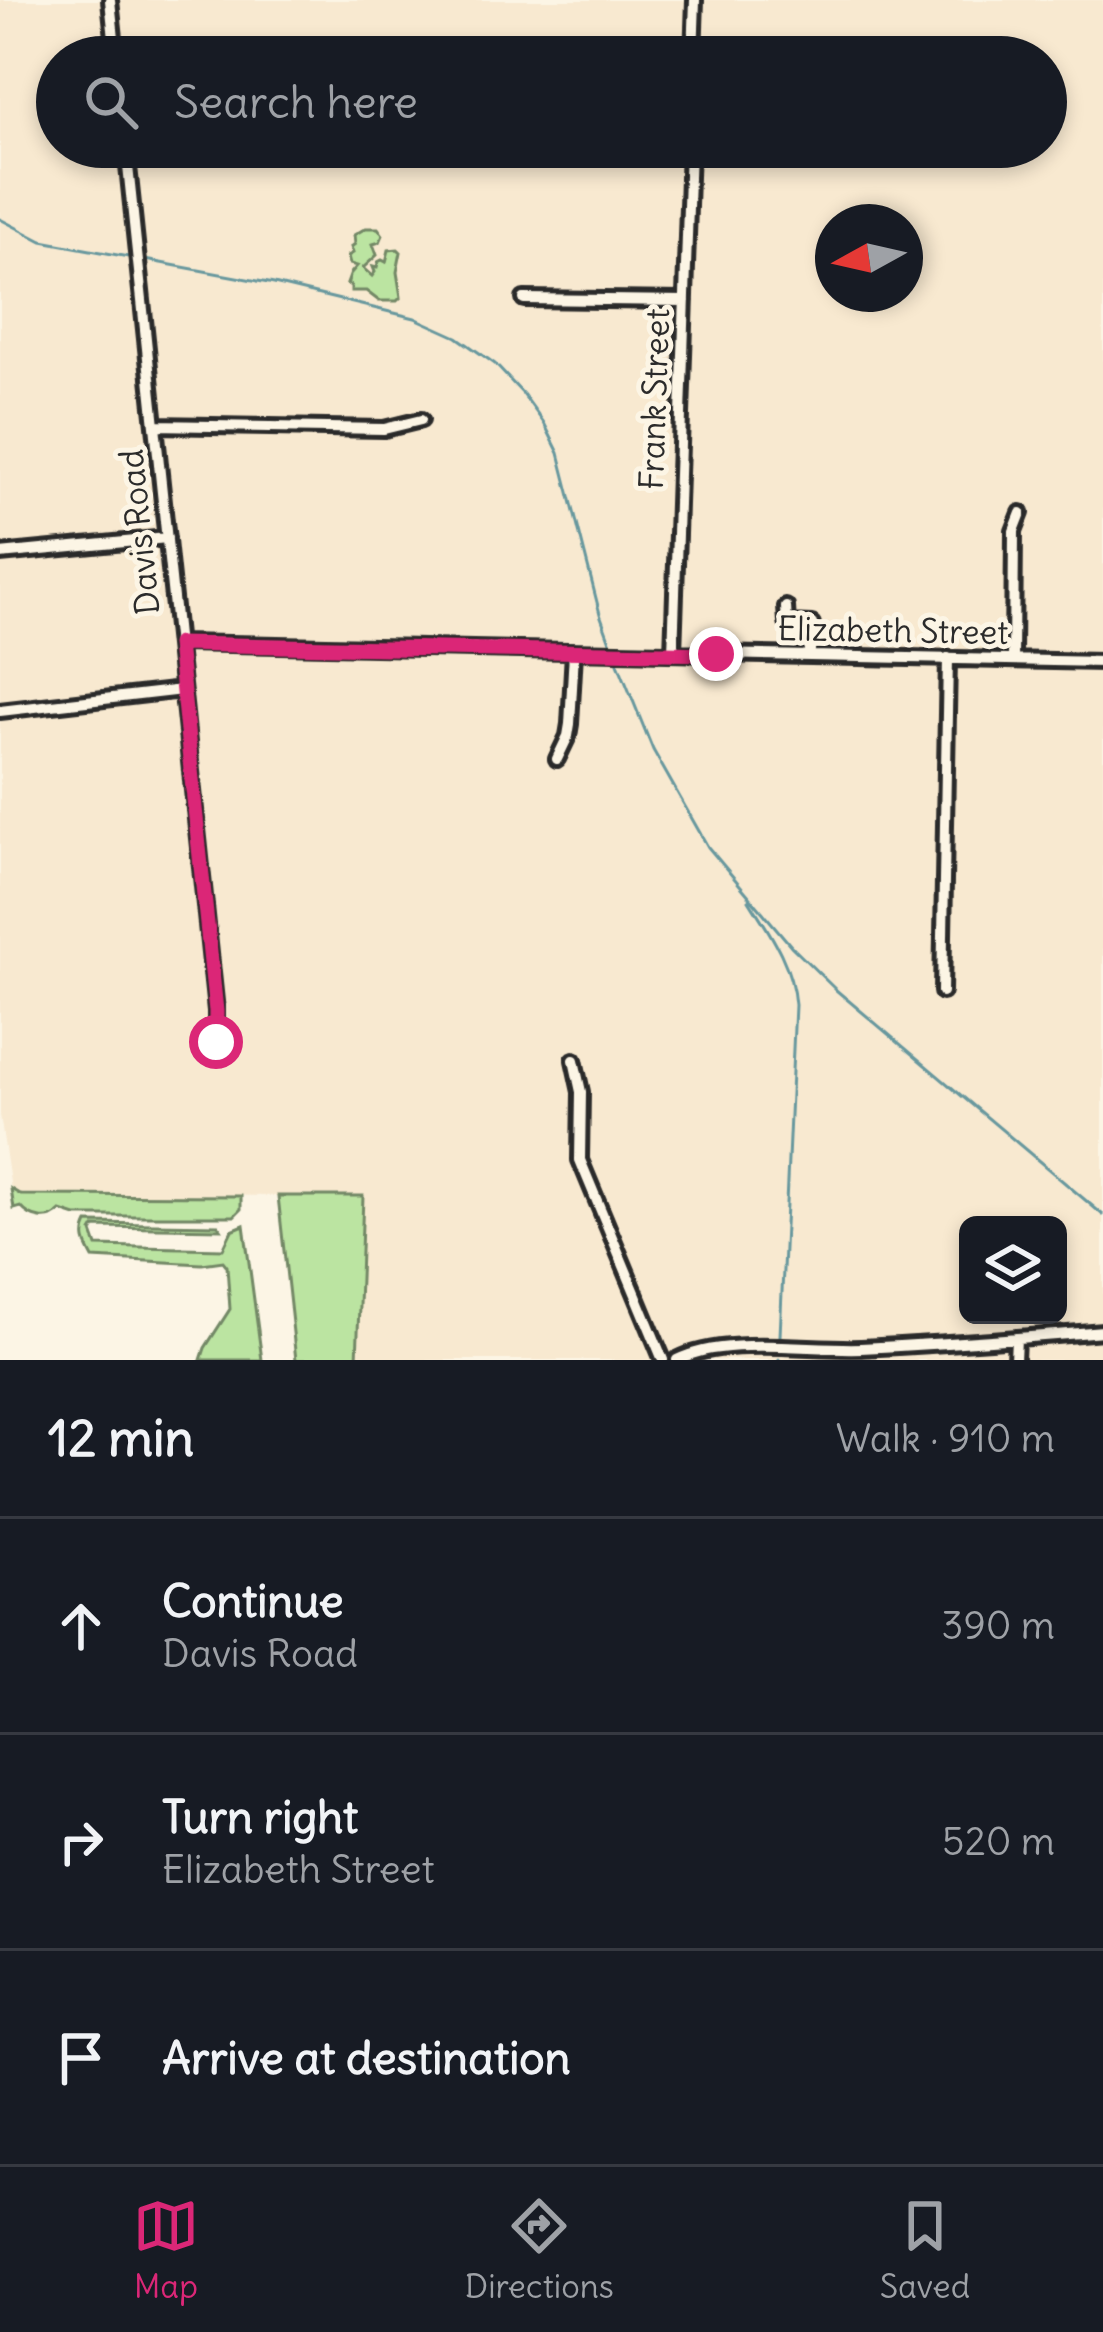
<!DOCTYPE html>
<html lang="en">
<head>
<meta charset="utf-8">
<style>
	body { margin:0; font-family:Delius,sans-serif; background:#20242c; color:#f1f3f6 }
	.controls { position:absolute; right:36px; bottom:36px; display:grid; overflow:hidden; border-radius:18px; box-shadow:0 6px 18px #0003 }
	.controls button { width:108px; height:108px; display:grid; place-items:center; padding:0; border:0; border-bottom:3px solid #363941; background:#171b24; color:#f1f3f6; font:60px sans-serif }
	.compass { position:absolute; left:815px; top:204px; width:108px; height:108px; border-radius:50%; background:#171b24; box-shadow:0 6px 18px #0003; rotate:262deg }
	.stop { position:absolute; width:36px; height:36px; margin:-27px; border:9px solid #db2777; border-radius:50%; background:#fff }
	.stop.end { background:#db2777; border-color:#fff; box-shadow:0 3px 12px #0008 }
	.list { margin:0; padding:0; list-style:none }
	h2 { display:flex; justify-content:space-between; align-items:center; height:156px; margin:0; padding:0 48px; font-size:51px }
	h2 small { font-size:39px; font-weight:400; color:#9ea1a6 }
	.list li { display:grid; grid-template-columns:78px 1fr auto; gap:36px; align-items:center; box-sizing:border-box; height:216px; padding:0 48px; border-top:3px solid #363941 }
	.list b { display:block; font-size:45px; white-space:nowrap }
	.list p { margin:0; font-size:39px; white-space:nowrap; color:#9ea1a6 }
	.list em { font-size:39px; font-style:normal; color:#9ea1a6 }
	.icon { flex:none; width:66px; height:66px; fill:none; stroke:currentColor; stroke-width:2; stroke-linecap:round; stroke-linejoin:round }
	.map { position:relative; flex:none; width:1103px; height:1360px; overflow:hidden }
	.search { position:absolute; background:#171b24; box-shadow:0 6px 18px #0003; left:36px; right:36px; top:36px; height:132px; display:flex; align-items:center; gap:30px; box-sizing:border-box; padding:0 42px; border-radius:66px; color:#9ea1a6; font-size:45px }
	.sheet { height:804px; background:#171b24 }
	nav { display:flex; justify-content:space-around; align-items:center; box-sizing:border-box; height:168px; border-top:3px solid #363941; background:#171b24; font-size:33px; color:#9ea1a6 }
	nav a { display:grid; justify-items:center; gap:6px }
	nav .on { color:#db2777 }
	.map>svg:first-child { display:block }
	.built { fill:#f8e9d0; fill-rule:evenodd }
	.green { fill:#bbe4a1; stroke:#738866; stroke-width:3 }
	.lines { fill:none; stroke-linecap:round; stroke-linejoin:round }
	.stream { stroke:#68989e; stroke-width:3 }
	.minor-casing { stroke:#2b2b2b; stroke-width:20 }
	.minor { stroke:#fcf5e5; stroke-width:10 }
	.route { stroke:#db2777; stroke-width:15 }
	.labels { text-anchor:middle; stroke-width:10; stroke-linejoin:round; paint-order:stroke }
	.street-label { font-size:33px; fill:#2b2b2b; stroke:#fcf5e5 }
</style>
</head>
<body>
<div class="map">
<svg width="1103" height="1360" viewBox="0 0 1103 1360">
	<rect width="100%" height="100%" fill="#fcf5e5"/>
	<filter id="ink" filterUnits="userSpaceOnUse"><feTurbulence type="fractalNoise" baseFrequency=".00833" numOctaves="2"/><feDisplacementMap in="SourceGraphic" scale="24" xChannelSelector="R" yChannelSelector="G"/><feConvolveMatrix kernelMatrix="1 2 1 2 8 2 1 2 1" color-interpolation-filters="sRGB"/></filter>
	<g filter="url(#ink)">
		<path class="built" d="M0,0H1103V1360H357L363,1196L21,1195L11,1189L0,1115ZM57,57H1046V147H57ZM833,222H905V294H833ZM968,1225H1058V1315H968Z"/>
		<path class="green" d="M366,228H378L383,235L380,242L373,244L377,255L363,268L372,276L375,272L373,267L377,268L378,262L382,260L386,262L389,250L398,249L401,252L397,272L401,297L397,301H379L366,291H351V286L347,284L351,273L357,266L350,264L348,256L353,253L351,247L355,244L354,235Z
			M11,1189L21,1195L241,1196V1209L234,1216H76L61,1211C49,1223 31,1219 21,1207L14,1209Z
			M278,1196H363L357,1360H296Z
			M88,1223L218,1225L221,1229L95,1227L92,1232L97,1246L223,1249L232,1230L244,1225L262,1360H201L205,1348L230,1309L227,1266L223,1261L202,1264L93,1258C86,1245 81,1237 88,1223Z"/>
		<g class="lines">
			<path class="stream" d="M0,219L42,241L274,284L415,318L457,337L495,364L523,394L544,423L559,453L600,614L612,647
				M615,656L653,750L708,847L792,947L836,990L1103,1215
				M749,900C770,933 792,964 795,1005L780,1336
				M779,1360V1359"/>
			<g class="minor-casing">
				<path id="minor" d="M110,0L116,57
					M693,57L695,0
					M126,147L216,1011V1042L213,1055
					M524,299L685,301
					M155,425L384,429L421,420
					M0,554L167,538
					M786,607L787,623L812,624L810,650L806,656
					M178,643L1103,662
					M673,653L690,147
					M1013,660L1014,531L1021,513
					M0,711L182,690
					M557,759L568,736L570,724L574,652
					M942,992L948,658
					M574,1060L581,1092L580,1160L663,1360
					M677,1360C723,1336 808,1350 861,1348C942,1344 1023,1338 1103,1331
					M1015,1360L1016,1338"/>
			</g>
			<use href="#minor" class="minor"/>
		</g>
	</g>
	<g class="lines" filter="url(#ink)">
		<path class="route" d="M216,1042V1011L178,644L716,654"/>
	</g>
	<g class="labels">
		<g class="street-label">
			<text transform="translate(654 399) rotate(-88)" y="12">Frank Street</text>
			<text transform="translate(139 532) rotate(-96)" y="12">Davis Road</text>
			<text transform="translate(893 630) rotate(1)" y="12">Elizabeth Street</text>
		</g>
	</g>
</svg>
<div class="controls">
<button><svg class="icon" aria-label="layers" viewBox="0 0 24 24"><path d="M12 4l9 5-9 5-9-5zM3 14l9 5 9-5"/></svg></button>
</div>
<svg class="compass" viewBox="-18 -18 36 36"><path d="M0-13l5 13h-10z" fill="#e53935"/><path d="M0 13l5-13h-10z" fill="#9ea1a6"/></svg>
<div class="stop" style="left:216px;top:1042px"></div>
<div class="stop end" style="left:716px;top:654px"></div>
<div class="search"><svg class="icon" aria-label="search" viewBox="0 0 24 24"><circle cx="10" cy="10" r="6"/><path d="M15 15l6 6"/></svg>Search here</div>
</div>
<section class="sheet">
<h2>12 min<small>Walk · 910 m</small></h2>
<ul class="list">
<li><svg class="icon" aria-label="ahead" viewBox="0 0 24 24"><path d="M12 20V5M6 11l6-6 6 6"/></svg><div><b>Continue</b><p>Davis Road</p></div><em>390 m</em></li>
<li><svg class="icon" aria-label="right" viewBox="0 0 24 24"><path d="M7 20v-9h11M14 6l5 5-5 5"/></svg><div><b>Turn right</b><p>Elizabeth Street</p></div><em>520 m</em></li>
<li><svg class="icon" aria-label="arrive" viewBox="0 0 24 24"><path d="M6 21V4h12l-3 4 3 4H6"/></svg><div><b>Arrive at destination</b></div></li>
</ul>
</section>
<nav>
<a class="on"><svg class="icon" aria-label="map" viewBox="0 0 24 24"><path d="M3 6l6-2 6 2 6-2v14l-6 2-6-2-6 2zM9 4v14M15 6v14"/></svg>Map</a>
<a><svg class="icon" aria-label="directions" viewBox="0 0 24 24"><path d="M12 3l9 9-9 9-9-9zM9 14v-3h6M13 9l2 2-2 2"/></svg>Directions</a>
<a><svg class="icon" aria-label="saved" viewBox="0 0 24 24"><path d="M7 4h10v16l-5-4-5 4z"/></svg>Saved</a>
</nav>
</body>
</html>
